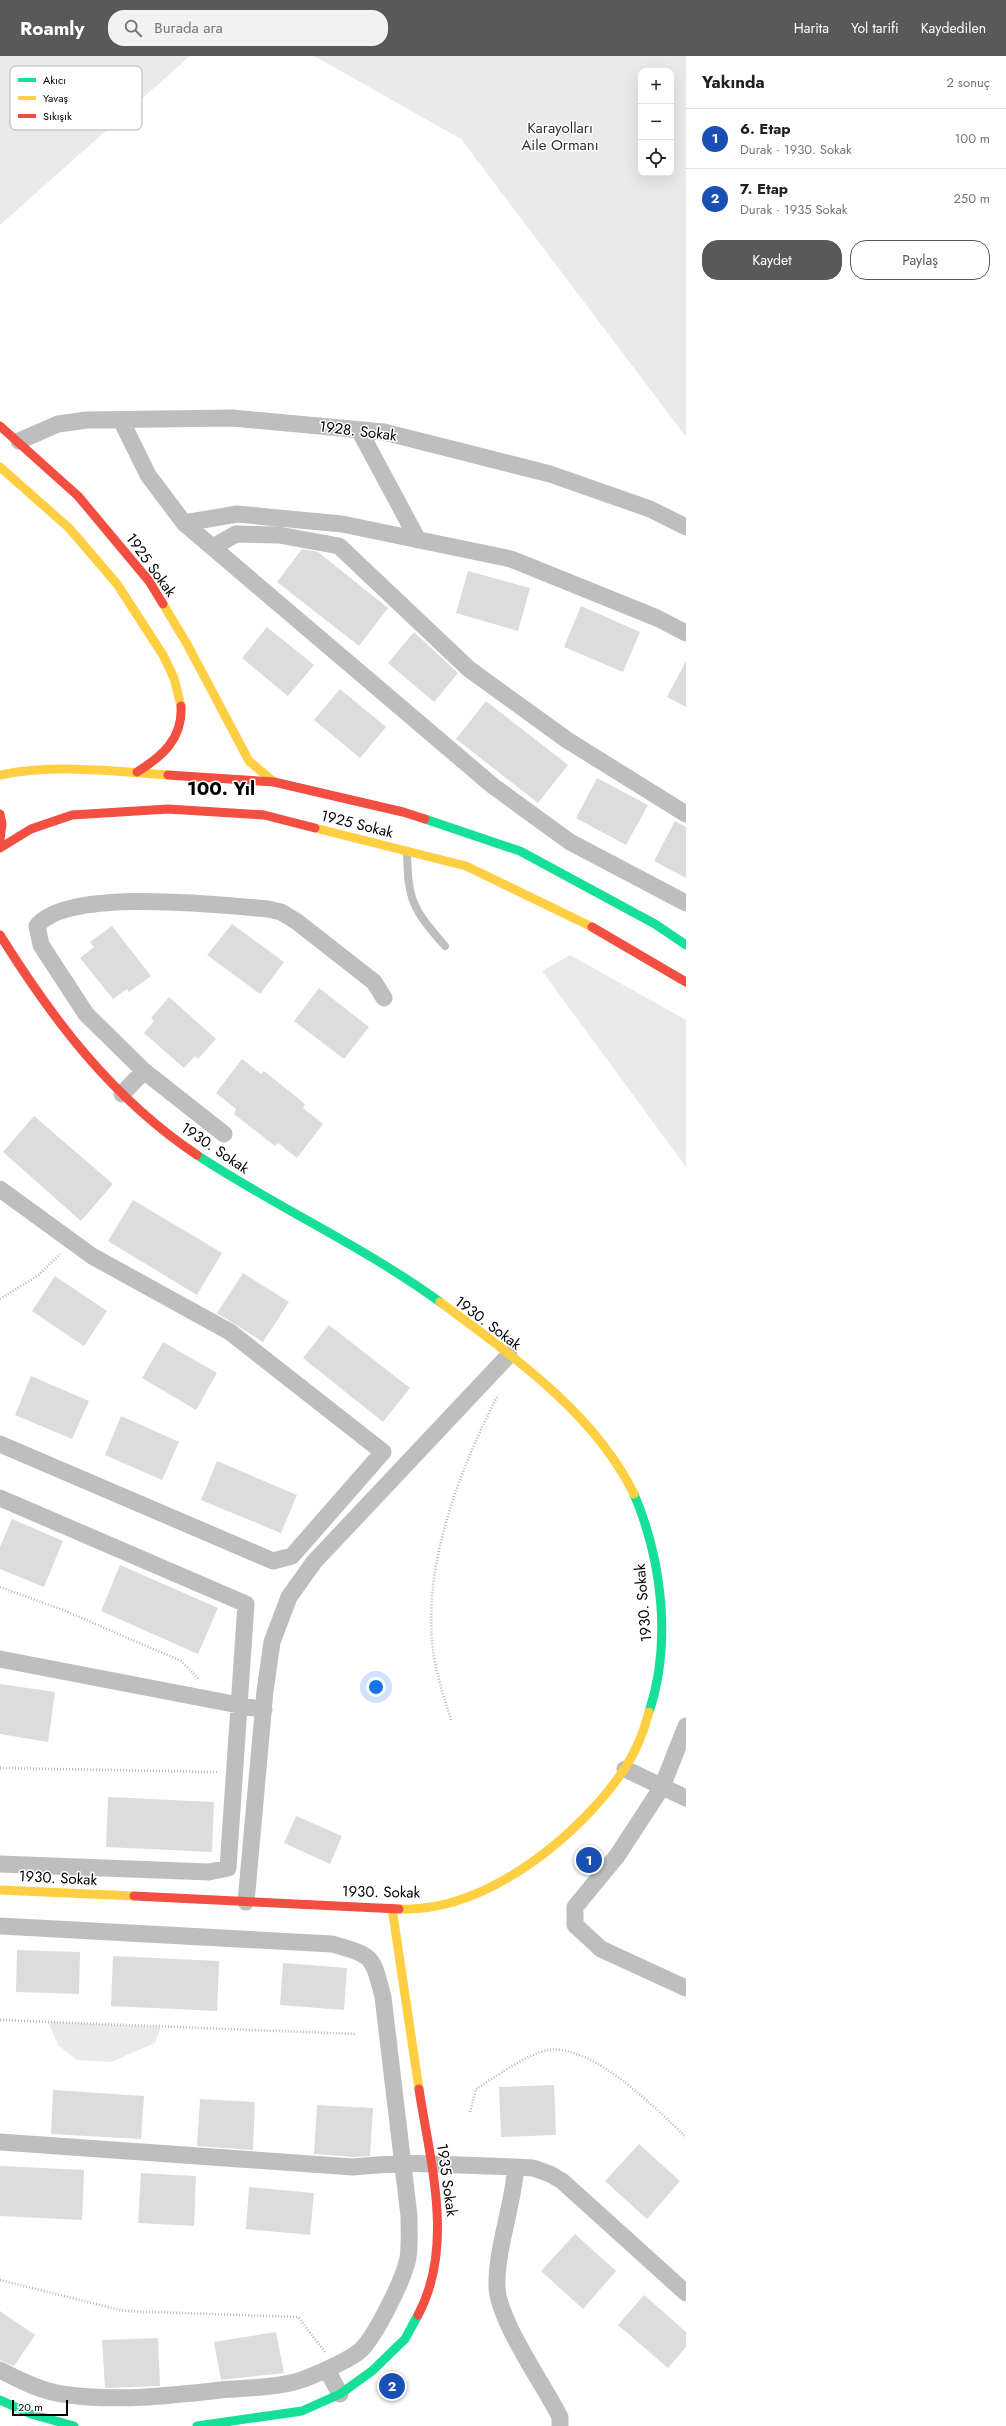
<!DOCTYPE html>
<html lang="tr">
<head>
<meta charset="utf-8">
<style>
	body { margin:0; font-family:Jost,sans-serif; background:#f2f2f2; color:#202124 }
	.controls { position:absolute; right:12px; top:12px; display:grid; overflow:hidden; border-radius:8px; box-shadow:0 4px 16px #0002 }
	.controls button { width:36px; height:36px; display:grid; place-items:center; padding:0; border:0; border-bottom:1px solid #e0e0e0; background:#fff; color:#202124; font:20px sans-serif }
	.scale { position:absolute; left:12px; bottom:10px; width:56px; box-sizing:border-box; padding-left:4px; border:2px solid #000; border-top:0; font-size:11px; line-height:14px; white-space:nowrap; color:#000; -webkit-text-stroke:3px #fff; paint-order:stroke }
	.you { position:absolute; left:376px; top:1631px; width:14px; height:14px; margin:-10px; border:3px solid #fff; border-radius:50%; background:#1a73e8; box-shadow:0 0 0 6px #1a73e833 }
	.badge { display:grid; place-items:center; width:26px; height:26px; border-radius:50%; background:#595959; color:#fff; font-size:13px; font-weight:700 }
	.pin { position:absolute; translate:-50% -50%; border:2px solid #fff; box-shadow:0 1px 4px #0006 }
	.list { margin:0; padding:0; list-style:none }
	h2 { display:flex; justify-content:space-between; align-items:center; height:52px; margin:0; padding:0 16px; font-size:17px }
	h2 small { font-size:13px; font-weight:400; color:#757577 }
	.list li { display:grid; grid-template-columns:26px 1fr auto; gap:12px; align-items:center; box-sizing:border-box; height:60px; padding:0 16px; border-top:1px solid #e0e0e0 }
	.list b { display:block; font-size:15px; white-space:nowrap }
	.list p { margin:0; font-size:13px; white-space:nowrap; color:#757577 }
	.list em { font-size:13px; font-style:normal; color:#757577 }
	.actions { display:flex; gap:8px; padding:12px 16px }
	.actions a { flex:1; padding:9px 0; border:1px solid #595959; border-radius:16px; text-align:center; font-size:14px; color:#595959 }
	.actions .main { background:#595959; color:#fff }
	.icon { flex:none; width:22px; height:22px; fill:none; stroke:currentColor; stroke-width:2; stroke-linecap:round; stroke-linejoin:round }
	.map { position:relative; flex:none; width:686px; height:2370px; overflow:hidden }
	header { display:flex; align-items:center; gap:24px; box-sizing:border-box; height:56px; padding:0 20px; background:#595959; color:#fff }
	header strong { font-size:19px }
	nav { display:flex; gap:22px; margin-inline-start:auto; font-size:14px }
	.search { width:280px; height:36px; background:#f2f2f2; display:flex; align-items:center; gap:10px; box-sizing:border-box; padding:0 14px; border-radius:16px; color:#757577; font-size:15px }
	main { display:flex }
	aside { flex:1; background:#fff }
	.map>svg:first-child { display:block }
	.green { fill:#eaeaea; fill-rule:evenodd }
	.building { fill:#dcdcdc }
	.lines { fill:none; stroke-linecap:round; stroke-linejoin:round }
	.path { stroke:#b8b8b8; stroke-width:2.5; stroke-dasharray:1 2; stroke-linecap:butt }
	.lane { stroke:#bebebe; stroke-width:8 }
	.street { stroke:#bebebe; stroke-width:17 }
	.fast { stroke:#16e098; stroke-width:9 }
	.slow { stroke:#ffcf43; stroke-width:9 }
	.jam { stroke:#f24e42; stroke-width:9 }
	.labels { text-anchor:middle; stroke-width:3; stroke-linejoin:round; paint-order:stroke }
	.park-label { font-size:15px; fill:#2f2f2f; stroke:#fff }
	.street-label { font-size:15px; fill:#000; stroke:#fff }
	.district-label { font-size:19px; font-weight:bold; fill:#000; stroke:#fff }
	.key { fill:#fff; stroke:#b2b2b2; stroke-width:1 }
	.key-label { font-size:11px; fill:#000 }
</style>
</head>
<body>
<header>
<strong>Roamly</strong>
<div class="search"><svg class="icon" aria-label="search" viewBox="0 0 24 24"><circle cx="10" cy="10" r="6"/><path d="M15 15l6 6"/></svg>Burada ara</div>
<nav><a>Harita</a><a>Yol tarifi</a><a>Kaydedilen</a></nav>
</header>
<main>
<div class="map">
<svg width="686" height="2370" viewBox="0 0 686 2370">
	<rect width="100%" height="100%" fill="#fff"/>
	<path class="green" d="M0,0H190L0,169Z
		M314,0H686V381L461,83ZM641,15H671V117H641Z
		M570,899L686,964V1111L542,915Z
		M48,1966L161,1971L155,1987L111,2006L77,2004L58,1989Z"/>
	<path class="building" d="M302,493L318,496L388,552L359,590L277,526Z
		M468,515L530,532L518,575L456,557Z
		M581,550L640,576L623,616L564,591Z
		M267,571L314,609L288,640L242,602Z
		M414,576L458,617L434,646L388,607Z
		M686,605V651L667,641Z
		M340,633L386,671L360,702L314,664Z
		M486,645L568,709L538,747L456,683Z
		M597,722L648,749L626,789L576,762Z
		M675,765L686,771V822L654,805Z
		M232,868L284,906L260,938L207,899Z
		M112,870L151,920L129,936L127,933L113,943L80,902L94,891L90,886Z
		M319,932L369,971L344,1003L294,965Z
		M169,941L216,983L198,1003L195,1000L184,1012L144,977L154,965L151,962Z
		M242,1003L261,1018L264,1015L305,1048L303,1052L323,1068L297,1102L278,1087L275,1090L234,1058L236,1053L216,1037Z
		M34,1060L113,1128L81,1165L3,1096Z
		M133,1144L222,1197L197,1239L108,1185Z
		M243,1217L289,1246L263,1286L217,1257Z
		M55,1220L107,1255L84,1290L32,1255Z
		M329,1269L410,1332L383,1366L303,1302Z
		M163,1286L217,1317L196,1354L142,1322Z
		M31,1320L89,1345L72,1383L15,1359Z
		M121,1360L179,1386L162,1424L105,1399Z
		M217,1405L297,1439L281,1477L201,1444Z
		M12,1463L63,1485L44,1531L0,1513V1491Z
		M120,1509L218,1552L198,1598L101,1555Z
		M0,1628L55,1636L48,1686L0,1678Z
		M108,1741L214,1746L212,1796L106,1791Z
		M296,1760L342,1780L330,1808L284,1787Z
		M17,1894L80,1896L79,1938L16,1936Z
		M113,1900L219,1905L217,1955L111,1950Z
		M283,1907L347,1912L344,1954L280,1949Z
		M554,2029L556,2079L501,2081L499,2031Z
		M53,2034L144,2040L141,2083L51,2078Z
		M200,2043L255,2046L253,2094L197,2090Z
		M317,2049L373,2052L370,2100L353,2101L314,2098Z
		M639,2088L680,2125L647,2163L605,2125Z
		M0,2110L84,2114L82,2164L0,2160Z
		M141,2117L196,2120L194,2170L138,2167Z
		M249,2131L314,2137L310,2179L246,2173Z
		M575,2178L616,2215L583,2253L541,2215Z
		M644,2239L686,2276V2291L668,2312L618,2269Z
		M0,2255L35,2279L14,2310L0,2304Z
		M276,2276L284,2317L221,2324L214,2286Z
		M158,2282L160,2330L105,2332L102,2284Z"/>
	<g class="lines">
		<path class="path" d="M0,1243L39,1219L60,1198
			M0,1531L63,1554L181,1605L199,1623
			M451,1664C443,1638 434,1612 432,1584C425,1502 461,1411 498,1339
			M0,1712L217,1716
			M0,1964L355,1978
			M470,2056L476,2033C492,2023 529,1997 548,1994C593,1988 655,2052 686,2081
			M0,2224L124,2255L298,2261L325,2296"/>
		<path class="lane" d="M407,796C408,846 413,853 445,890"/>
		<path class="street" d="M121,364L148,419L184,467L493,730L570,786L686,847
			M359,374L418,484
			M19,385L58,368L87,364L232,362L384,376L550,418L650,453L686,471
			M184,467L237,458L342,468L511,503L657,562L686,577
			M213,491L236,478L279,479L339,490L469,613L567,684L686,758
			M122,1038L144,1015
			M224,1078L144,1015L86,958L41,889L37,870C67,831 221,849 268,853L281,856L296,865L374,926L384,942
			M0,1133L92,1200L230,1276L383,1396L292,1500L273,1505L0,1388
			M0,1442L246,1548L228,1812L209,1816L0,1808
			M0,1603L264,1654
			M686,1670L662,1731L617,1800L575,1851V1869L601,1893L686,1932
			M625,1713L686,1742
			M246,1846L265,1635L272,1586L289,1541L314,1506L509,1299
			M0,1870L332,1888C374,1900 372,1899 383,1941L409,2160C409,2174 410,2189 408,2202C404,2223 376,2279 361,2294C350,2304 306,2324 290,2327C268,2332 244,2332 221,2334C168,2340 115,2346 62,2338C41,2335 19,2324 0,2314
			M0,2086L353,2111L402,2107L516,2111L533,2112L550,2118L562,2125L686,2237
			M516,2111C513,2149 496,2194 497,2230C497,2263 544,2329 560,2361V2370
			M327,2314L340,2338"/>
		<path class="fast" d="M425,763L520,795L655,868L686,889
			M197,1099C276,1151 363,1190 440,1246
			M634,1438C662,1504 672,1587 649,1656
			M0,2344L31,2358L74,2370
			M197,2370L302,2355L340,2338L372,2315L405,2283L418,2259"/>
		<path class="slow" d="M0,411L69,472L117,528L163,599L174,622L181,650
			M163,548L187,588L249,705L274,726
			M0,719C51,708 116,715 168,719
			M315,772L466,810L592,871
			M440,1246C511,1299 594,1356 634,1438
			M0,1834L134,1840
			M392,1852L419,2033
			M399,1853C485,1857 580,1780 625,1712C636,1695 644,1675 649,1656"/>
		<path class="jam" d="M0,370L78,440L149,525L163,548
			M137,716C163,700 183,682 181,650
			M168,719L274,726L403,756L425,763
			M0,758L2,768L0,784
			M0,792L31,773L72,759L168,753L264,759L315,772
			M592,871L686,926
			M0,879C53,964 112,1042 197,1099
			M134,1840L399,1853
			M418,2259C455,2190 430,2106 419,2033"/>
	</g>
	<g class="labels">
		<g class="park-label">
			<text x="560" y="77">Karayolları<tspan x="560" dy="17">Aile Ormanı</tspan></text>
		</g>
		<g class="street-label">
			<text transform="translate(358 375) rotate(7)" y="5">1928. Sokak</text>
			<text transform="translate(151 509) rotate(54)" y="5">1925 Sokak</text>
			<text transform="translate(357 768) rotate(14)" y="5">1925 Sokak</text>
			<text transform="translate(215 1092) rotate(34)" y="5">1930. Sokak</text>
			<text transform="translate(488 1267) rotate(37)" y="5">1930. Sokak</text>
			<text transform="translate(643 1547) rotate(-95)" y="5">1930. Sokak</text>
			<text transform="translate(58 1822) rotate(3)" y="5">1930. Sokak</text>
			<text transform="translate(381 1836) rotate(1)" y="5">1930. Sokak</text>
			<text transform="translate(447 2124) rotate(82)" y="5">1935 Sokak</text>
		</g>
		<g class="district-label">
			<text x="221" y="739">100. Yıl</text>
		</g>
	</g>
	<rect x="10" y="10" width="132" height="64" rx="6" class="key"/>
	<rect x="18" y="22" width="18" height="4" fill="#16e098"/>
	<rect x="18" y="40" width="18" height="4" fill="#ffcf43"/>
	<rect x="18" y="58" width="18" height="4" fill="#f24e42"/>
	<g class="key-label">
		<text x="43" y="28">Akıcı</text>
		<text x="43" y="46">Yavaş</text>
		<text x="43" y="64">Sıkışık</text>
	</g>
</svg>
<div class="controls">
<button>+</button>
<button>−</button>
<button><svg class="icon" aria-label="locate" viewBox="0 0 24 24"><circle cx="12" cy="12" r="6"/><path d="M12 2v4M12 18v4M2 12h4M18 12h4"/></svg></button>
</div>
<div class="scale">20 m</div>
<div class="you"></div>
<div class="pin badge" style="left:589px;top:1804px;background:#1a4fb4">1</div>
<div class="pin badge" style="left:392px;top:2330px;background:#1a4fb4">2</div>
</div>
<aside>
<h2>Yakında<small>2 sonuç</small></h2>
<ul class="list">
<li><span class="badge" style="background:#1a4fb4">1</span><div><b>6. Etap</b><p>Durak · 1930. Sokak</p></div><em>100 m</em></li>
<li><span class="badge" style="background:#1a4fb4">2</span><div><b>7. Etap</b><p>Durak · 1935 Sokak</p></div><em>250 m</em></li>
</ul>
<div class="actions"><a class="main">Kaydet</a><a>Paylaş</a></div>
</aside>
</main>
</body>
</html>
